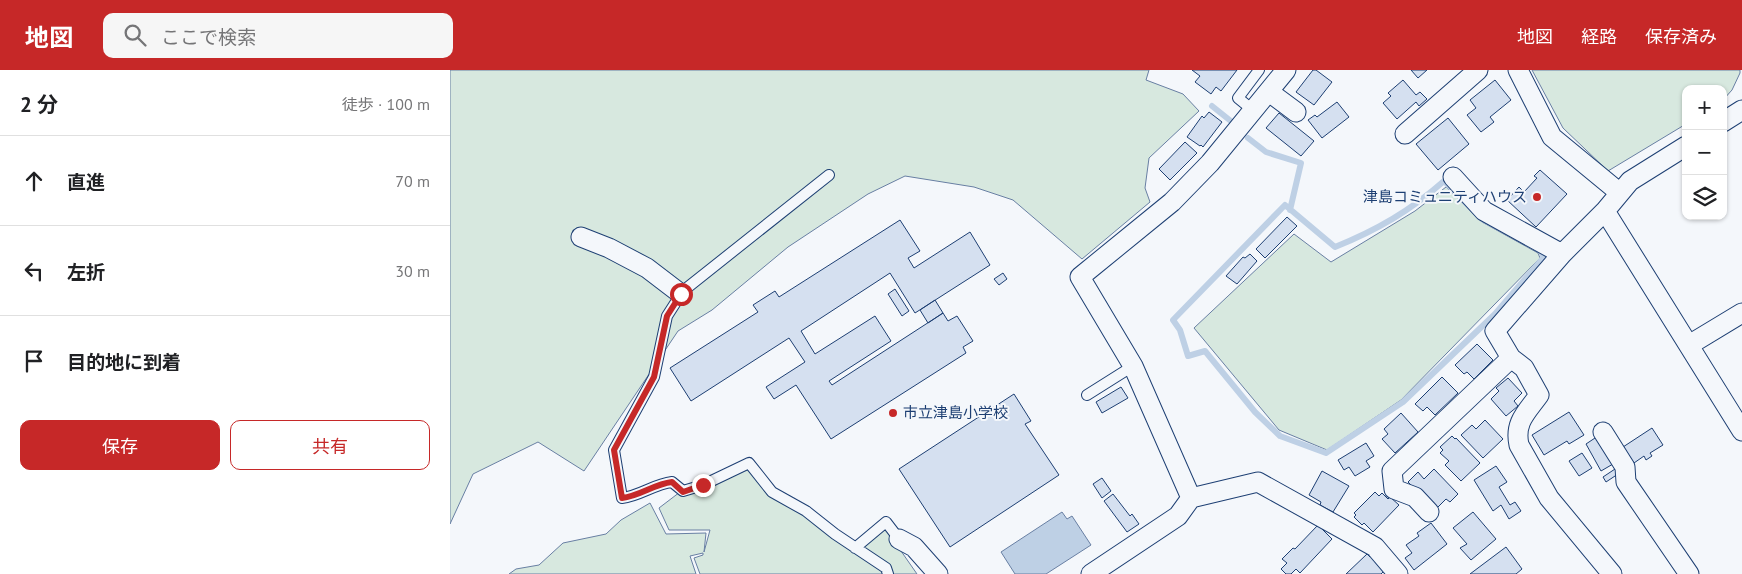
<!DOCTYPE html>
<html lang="ja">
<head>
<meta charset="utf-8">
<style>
	body { margin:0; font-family:"PT Sans","Noto Sans JP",sans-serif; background:#f6f6f6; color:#202124 }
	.controls { position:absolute; right:15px; top:15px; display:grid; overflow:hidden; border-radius:10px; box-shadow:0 1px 4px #0004 }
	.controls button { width:45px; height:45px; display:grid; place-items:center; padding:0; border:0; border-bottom:1px solid #e0e0e0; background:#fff; color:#202124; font:25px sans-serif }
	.stop { position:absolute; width:15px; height:15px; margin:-11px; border:4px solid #c62828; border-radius:50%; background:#fff }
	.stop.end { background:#c62828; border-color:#fff; box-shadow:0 1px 5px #0008 }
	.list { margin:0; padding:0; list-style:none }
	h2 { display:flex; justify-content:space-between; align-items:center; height:65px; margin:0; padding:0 20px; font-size:21px }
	h2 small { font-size:16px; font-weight:400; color:#757577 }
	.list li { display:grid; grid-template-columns:32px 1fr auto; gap:15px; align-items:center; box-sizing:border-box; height:90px; padding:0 20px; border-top:1px solid #e0e0e0 }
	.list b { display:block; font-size:19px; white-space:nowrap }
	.list em { font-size:16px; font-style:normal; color:#757577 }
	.actions { display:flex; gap:10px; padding:15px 20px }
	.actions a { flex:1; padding:11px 0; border:1px solid #c62828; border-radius:10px; text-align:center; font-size:18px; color:#c62828 }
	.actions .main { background:#c62828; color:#fff }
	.icon { flex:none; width:28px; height:28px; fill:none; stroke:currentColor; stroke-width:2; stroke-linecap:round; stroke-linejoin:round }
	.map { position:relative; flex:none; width:1292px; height:504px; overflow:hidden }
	header { display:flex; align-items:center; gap:30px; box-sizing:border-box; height:70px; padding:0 25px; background:#c62828; color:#fff }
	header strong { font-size:24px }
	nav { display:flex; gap:28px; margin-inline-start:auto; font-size:18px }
	.search { width:350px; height:45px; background:#f6f6f6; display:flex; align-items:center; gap:12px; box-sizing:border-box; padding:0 18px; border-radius:10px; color:#757577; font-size:19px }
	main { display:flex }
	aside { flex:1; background:#fff }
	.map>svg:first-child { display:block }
	.green { fill:#d7e8df; stroke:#687fa3 }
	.water { fill:#bed0e5; stroke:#687fa3 }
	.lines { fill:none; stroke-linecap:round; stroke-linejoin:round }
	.stream { stroke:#bed0e5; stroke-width:6 }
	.building { fill:#d5e0f0; stroke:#1d3f73 }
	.service-casing { stroke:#1d3f73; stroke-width:12 }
	.minor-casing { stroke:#1d3f73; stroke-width:21 }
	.service { stroke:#f4f7fb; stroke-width:10 }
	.minor { stroke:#f4f7fb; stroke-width:19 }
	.route { stroke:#c62828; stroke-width:6 }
	.poi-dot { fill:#c62828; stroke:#f4f7fb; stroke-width:2 }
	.labels { text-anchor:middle; stroke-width:4; stroke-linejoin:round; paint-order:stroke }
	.poi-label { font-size:15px; fill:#1d3f73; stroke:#f4f7fb; text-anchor:end }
</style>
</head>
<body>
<header>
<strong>地図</strong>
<div class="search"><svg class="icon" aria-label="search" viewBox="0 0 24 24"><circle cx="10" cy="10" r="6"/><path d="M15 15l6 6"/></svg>ここで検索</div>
<nav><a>地図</a><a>経路</a><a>保存済み</a></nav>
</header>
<main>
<aside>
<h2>2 分<small>徒歩 · 100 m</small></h2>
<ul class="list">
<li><svg class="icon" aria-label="ahead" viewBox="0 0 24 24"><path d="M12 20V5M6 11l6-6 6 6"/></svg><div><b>直進</b></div><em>70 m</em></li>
<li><svg class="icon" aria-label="left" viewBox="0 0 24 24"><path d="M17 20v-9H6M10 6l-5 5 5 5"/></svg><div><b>左折</b></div><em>30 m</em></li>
<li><svg class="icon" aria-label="arrive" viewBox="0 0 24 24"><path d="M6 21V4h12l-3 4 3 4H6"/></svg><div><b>目的地に到着</b></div></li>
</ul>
<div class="actions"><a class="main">保存</a><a>共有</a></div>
</aside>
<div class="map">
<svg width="1292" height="504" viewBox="0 0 1292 504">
	<rect width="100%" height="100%" fill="#f4f7fb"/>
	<path class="green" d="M0,0H699L696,10L733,24L749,41L699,88L695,118L700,132L632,189L563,130L524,117L455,106L418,124L338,177L262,240L228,261L134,401L88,372L23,404L0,454Z
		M1082,0H1290V3L1282,20L1273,30V19H1236V54L1158,101L1113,58Z
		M996,117L1032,152L1088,183L1090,188L951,330L877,380L829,360L744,258L844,164L881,192L965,141Z
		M299,397L353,442L405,481L435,458L467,504H250L244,488L253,485V483L240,486L246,504H59L66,499L89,495L113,473L156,464L171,450L200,433L216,464L256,463L254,482L260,460H219L209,438L230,422Z"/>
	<path class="water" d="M612,442L617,449L622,446L641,475L596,504H565L551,482Z"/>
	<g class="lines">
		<path class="stream" d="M762,36L782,52
			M798,68L816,82L851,93L840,140
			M994,111L1032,149L1090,180L1094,187L1045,244L953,332L876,383L830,366L805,342L755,281L738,286L730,260L723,250L835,135L885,177C927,160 960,141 994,111Z"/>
	</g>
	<path class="building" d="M742,0H787L771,21L766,17L761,24L745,12L750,6Z
		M863,0H866L882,12L864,35L846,22Z
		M961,0H977L968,8Z
		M953,10L966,25L970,22L977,29L969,36L966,32L947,49L933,33L941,26L938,23Z
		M1045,10L1061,30L1040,47L1044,52L1031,62L1017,45L1026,38L1020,30Z
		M887,32L899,47L872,68L858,50L865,45L867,47Z
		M759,42L772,52L753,77L751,75L750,76L737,67L752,46L754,48Z
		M829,43L864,71L851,86L816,58Z
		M998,48L1019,74L988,100L966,74Z
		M735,72L747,83L720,110L709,99Z
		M1090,100L1117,124L1086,157L1057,130L1069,117L1074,122L1087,108L1084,106Z
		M837,147L847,156L815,188L806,179Z
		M450,150L470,181L458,188L464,198L520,162L540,195L465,243L440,203L351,261L365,284L425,246L441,271L379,311L382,315L493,243L498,251L507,246L523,271L513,277L516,283L381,369L346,315L324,329L316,317L355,292L339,268L241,331L220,298L308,242L303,235L325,221L329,227Z
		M800,184L807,191L787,214L776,206L793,187L795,188Z
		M553,203L557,209L549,215L544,209Z
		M445,219L459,241L452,246L438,224Z
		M485,230L493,243L478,253L470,240Z
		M1027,274L1043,290L1024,309L1017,302L1014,304L1005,295Z
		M992,307L1008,323L985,345L977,337L973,341L965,334Z
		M1058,308L1072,323L1064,331L1068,336L1056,346L1041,329L1049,321L1046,318Z
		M671,317L678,328L652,343L646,332Z
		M564,324L581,351L575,354L609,405L500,477L449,399Z
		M1119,342L1134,365L1119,374L1117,371L1094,385L1082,365Z
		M951,343L968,362L945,383L932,369L938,364L934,359Z
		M1035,350L1053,369L1033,388L1011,365L1022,355L1026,359Z
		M1202,358L1213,375L1200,383L1202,386L1196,390L1194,386L1184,393L1173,377Z
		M1002,366L1005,369L1006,368L1030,393L1011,411L995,395L999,391L990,383L993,380L990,377Z
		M1148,366L1163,394L1151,401L1136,374Z
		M916,373L924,386L916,391L920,397L905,406L899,397L894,400L888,390Z
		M1132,383L1142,398L1129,406L1119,391Z
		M1046,396L1057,412L1049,417L1060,435L1065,432L1071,441L1059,449L1051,435L1043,441L1024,410Z
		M984,399L1008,424L1000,432L996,429L987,438L968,418L966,420L958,412L968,402L974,409Z
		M1165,399L1168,404L1156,412L1153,407Z
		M872,401L899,416L883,442L870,435L871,432L859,425Z
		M652,408L661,421L652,428L643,414Z
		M925,422L929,426L932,423L938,429L940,427L949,435L923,462L914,453L912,455L904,447L906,445L904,443Z
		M663,424L680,446L682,444L689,454L677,462L654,431Z
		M1023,442L1046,469L1021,490L1010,478L1017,474L1003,458Z
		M981,453L997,474L964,500L955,488L962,483L956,475L969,466L967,463Z
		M868,455L882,469L850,503L846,499L841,504H836L831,499L837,493L832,489L843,478L845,479Z
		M1056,477L1072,499L1066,504H1020Z
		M917,484L920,487L922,485L934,501L931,504H896Z"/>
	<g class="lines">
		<g class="service-casing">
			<path id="service" d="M804,41L788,28L809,0
				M379,105L233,221L217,246L204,307L164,380L172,428C190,426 204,414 222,412L233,421L253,415L299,393L322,422L356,441L385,464L436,498L438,504
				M637,325L683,296
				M405,478L436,452L449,469"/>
		</g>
		<g class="minor-casing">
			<path id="minor" d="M1068,0L1102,67L1170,123
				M819,22L846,42
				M1273,52L1292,40
				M955,64L1028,0
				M1236,76L1180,111L1155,141L1292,361
				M1003,107L1034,141L1112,184
				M1155,141L1112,184L1045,261L1061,288L1074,298L1089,325C1077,342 1064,352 1069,375L1099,428L1162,504
				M131,167L159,178L197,198L231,224
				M1239,275L1292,243
				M1153,362L1175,397L1176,412L1239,504
				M741,428L808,412L925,477L948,504
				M979,442L965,427L944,419L942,401L1061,288
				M449,469L464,477L488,504
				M641,504L728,446L741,428L683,296L630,207L722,132L760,93L836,0"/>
		</g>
		<use href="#service" class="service"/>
		<use href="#minor" class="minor"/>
	</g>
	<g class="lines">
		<path class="route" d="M231,224L217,246L204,307L164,380L172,428C190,426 204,414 222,412L233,422L253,415"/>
	</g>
	<g class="poi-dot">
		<circle cx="1087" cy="127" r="5"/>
		<circle cx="443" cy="343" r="5"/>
	</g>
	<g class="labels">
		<g class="poi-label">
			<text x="1077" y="132">津島コミュニティハウス</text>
			<text x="453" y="348" text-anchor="start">市立津島小学校</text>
		</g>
	</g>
</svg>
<div class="controls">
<button>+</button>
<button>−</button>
<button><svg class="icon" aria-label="layers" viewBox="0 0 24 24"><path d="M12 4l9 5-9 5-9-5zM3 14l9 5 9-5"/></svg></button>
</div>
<div class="stop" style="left:231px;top:224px"></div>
<div class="stop end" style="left:253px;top:415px"></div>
</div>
</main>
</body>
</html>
